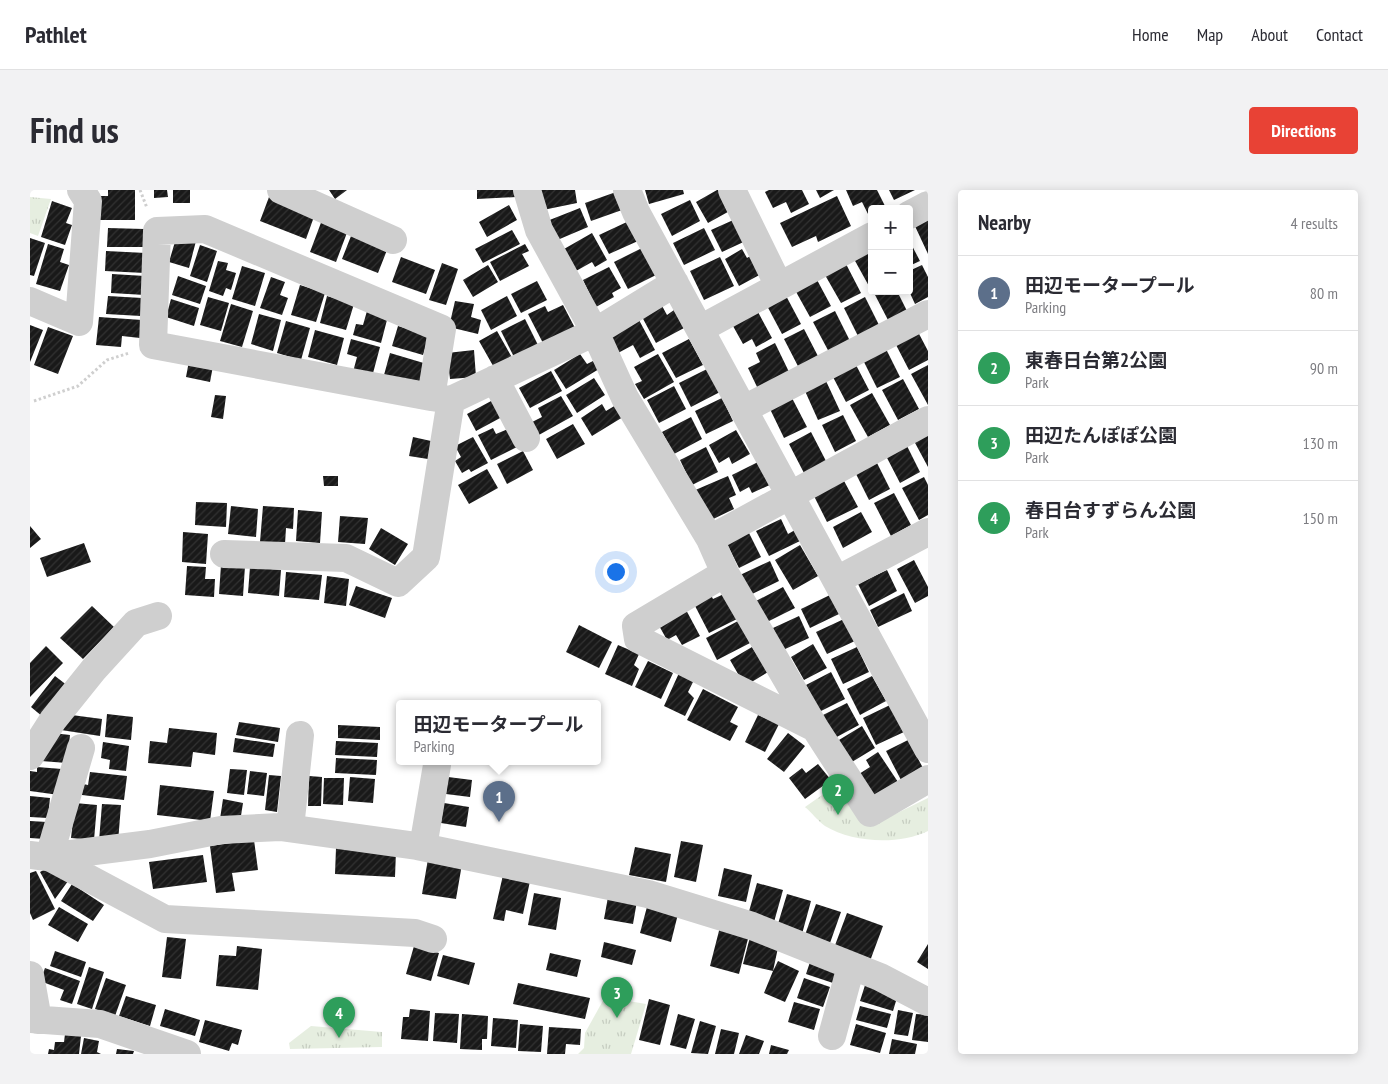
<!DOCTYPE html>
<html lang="en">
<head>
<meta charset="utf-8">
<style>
	body { margin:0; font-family:"PT Sans Narrow","Noto Sans JP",sans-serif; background:#f2f2f3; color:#2b2b33 }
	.controls { position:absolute; right:15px; top:15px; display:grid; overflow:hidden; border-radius:5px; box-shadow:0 2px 12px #0003 }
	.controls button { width:45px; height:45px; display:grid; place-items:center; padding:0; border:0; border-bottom:1px solid #e1e1e2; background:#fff; color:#2b2b33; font:25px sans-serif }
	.you { position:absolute; left:585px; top:381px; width:18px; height:18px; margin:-12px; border:4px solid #fff; border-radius:50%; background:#1a73e8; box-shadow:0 0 0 8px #1a73e833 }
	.badge { display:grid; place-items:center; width:32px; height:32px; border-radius:50%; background:#e84235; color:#fff; font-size:16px; font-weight:700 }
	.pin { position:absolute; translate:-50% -41px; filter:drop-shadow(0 1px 2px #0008) }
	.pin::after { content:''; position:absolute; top:26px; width:18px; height:15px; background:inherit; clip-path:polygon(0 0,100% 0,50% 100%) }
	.popup { position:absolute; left:366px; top:510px; width:205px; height:65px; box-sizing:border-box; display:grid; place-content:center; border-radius:5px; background:#fff; filter:drop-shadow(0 1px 4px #0005); font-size:16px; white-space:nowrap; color:#7c7c81 }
	.popup b { font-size:19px; color:#2b2b33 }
	.popup::after { content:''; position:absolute; left:50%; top:100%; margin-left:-10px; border:10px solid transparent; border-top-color:#fff }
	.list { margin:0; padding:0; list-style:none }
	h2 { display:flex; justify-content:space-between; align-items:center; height:65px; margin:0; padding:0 20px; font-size:21px }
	h2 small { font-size:16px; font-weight:400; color:#7c7c81 }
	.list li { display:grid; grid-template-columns:32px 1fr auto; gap:15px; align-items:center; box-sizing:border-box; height:75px; padding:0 20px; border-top:1px solid #e1e1e2 }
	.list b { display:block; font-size:19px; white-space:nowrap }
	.list p { margin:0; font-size:16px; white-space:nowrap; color:#7c7c81 }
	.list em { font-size:16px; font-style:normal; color:#7c7c81 }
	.map { position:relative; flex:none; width:898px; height:864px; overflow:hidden; border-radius:5px }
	header { display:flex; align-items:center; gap:30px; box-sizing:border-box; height:70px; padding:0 25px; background:#fff; border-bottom:1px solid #e1e1e2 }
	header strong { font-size:24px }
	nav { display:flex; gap:28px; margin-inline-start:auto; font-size:18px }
	.intro { display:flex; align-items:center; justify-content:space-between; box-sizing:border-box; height:120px; padding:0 30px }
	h1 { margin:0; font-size:35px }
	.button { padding:12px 22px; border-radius:5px; background:#e84235; color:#fff; font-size:18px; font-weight:700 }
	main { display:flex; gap:30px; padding:0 30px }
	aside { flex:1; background:#fff; border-radius:5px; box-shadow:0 2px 12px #0003 }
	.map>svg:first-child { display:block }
	.park { fill:url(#park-tufts) }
	.building { fill:url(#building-hatch) }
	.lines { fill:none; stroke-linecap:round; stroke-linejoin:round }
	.path { stroke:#cfcfcf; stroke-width:3; stroke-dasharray:2.5 2.5; stroke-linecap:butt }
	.minor { stroke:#cfcfcf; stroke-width:28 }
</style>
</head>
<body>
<header>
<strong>Pathlet</strong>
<nav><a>Home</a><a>Map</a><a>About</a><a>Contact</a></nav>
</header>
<div class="intro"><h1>Find us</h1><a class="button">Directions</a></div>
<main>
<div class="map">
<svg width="898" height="864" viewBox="0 0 898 864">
	<defs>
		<pattern id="park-tufts" width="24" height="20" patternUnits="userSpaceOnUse" patternTransform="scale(1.25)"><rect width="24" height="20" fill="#e6eee0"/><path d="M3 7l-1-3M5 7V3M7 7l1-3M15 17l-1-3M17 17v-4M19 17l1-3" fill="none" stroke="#c6cdc1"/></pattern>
		<pattern id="building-hatch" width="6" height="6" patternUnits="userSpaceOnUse" patternTransform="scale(1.25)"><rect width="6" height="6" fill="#191919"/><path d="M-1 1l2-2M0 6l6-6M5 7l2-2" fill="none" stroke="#323232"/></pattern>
	</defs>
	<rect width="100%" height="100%" fill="#fff"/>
	<path class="park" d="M0,7L21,9L8,46L0,43Z
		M805,596L837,631L857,628L898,608V641C869,655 823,653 795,636C788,631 782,623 775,617Z
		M575,807L616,814L601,864H548L554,858L555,843Z
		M281,836L352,842V857L260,859L259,853Z"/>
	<path class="building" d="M78,0H105V30H70V6H78Z
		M124,0H137L138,7L124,8Z
		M143,0H160V13H143Z
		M299,0H317L305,9Z
		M447,0H486V7L447,9Z
		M509,0H545L547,13L513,20Z
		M615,0H653L654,4L619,14Z
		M687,0H695L705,18L678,33L666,12Z
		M739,0H772L779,14L761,23L756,12L743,18L735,2Z
		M786,0H804L790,8Z
		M816,0H847L855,16L842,19V22L838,24L832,12L823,16Z
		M859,0H885L864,10Z
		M586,2L592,20L561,31L555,13Z
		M807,6L821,36L788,52L786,46L762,57L750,33Z
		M239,7L285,24L276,49L230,31Z
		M660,10L670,31L642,46L631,24Z
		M22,11L42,18L36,33L42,35L35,55L11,47Z
		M479,15L487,30L457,47L449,32Z
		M550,18L558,37L525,51L517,31Z
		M710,27L720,49L692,62L681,40Z
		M898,28V64L884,34Z
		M292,30L318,40L306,72L280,62Z
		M599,31L608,51L579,64L569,45Z
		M78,38L114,39V57H77Z
		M674,38L685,60L654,75L643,53Z
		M482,40L490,54L453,73L445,59Z
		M562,43L577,70L565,77L562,72L546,81L534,59Z
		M147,45L166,51L159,78L139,72Z
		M321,46L357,60L348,83L312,69Z
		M0,48L15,53L4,86L0,85Z
		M879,50L890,71L879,76Z
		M18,54L34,59L30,72L39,75L30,101L6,94Z
		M495,54L499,61L492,64L499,76L470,91L460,72Z
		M170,55L187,61L177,92L160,86Z
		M612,58L626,85L598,99L584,72Z
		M712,59L717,68L727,62L737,81L709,96L695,69Z
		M842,60V97L840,98L824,69Z
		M76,61L116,63L115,83L75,81Z
		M371,67L405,80L396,104L362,92Z
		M690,67L704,96L674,110L660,81Z
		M188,71L198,73L196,80L206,83L201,100L196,98L193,106L179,101Z
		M412,73L428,79L416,115L399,110Z
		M816,74L831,103L811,113L795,85Z
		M458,75L468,92L443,107L433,90Z
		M892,75L898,87V107L885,114L879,101V81Z
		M212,76L235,83L225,116L202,109Z
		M579,77L591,98L582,103L584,107L566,117L553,90Z
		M82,84L115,86V105L81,103Z
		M148,86L176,96L170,114L142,105Z
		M241,87L255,92L250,105L258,108L252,125L230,118Z
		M786,88L801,116L780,127L765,100Z
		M507,91L517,110L491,123L481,104Z
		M270,95L295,103L286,132L261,125Z
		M843,101H867L877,121L858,130Z
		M754,102L771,134L752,144L735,112Z
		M78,106L112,108L111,126L76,124Z
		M297,106L324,114L316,140L290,133Z
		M477,106L487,126L461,140L451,120Z
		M178,107L199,113L191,141L170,135Z
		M835,107L850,137L829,148L814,118Z
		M141,109L169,118L164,136L136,127Z
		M425,111L444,114L441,127L451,130L448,144L419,137Z
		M201,114L223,121L212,157L190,151Z
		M631,114L637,125L644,120L654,138L626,153L611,125Z
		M533,115L545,138L514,155L498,124L515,116L518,122Z
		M337,121L358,126L351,153L323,145L326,134L333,135Z
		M805,121L821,153L800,164L783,132Z
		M728,122L742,148L726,157L722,149L713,154L703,136Z
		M229,124L251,130L243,161L221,154Z
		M69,127L112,130L110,148L92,146L91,157L66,155Z
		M495,129L510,159L486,171L471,141Z
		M609,130L625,160L610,168L603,155L588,163L579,145Z
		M256,131L280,138L271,170L247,163Z
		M0,135L13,140L0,172Z
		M368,136L399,145L393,165L362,156Z
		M18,137L43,146L28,184L4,175Z
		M774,139L791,172L771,182L754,149Z
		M285,140L314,148L307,175L278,167Z
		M887,140L898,161V170L879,180L864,151Z
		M467,141L484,171L466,181L449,151Z
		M321,149L350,157L342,187L323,182L327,167L317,164Z
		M659,149L673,175L646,188L632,163Z
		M745,153L760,184L728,199L718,178L730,172L726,163Z
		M856,159L870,187L847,198L833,170Z
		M444,160L446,187L420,189L417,163Z
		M360,163L397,174L391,195L354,185Z
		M550,164L557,174L563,171L569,179L536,199L524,180Z
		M628,164L644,192L614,209L605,194L612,191L604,177Z
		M159,171L183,176L180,192L156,187Z
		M826,175L839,200L816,212L803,187Z
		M898,175V215L881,184Z
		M677,179L690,202L661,217L649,193Z
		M521,181L532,201L500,218L489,198Z
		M564,188L575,205L547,223L536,205Z
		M873,189L889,219L868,230L852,200Z
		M796,191L810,221L788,230L775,201Z
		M644,196L656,219L629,233L617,210Z
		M842,203L860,235L838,247L820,215Z
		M185,205L196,206L193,229L181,227Z
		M531,206L543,226L507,246L500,233L512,227L508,218Z
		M692,208L703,231L676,244L665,221Z
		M762,208L777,237L754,248L740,219Z
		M463,210L472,227L446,241L437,224Z
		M572,214L576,221L586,215L593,227L562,246L551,228Z
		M813,225L826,251L805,262L792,235Z
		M661,227L672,249L644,264L632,242Z
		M543,234L555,254L527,269L516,249Z
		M463,238L466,244L478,239L487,257L461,270L448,245Z
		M706,240L720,264L702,274L699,267L689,273L679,255Z
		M781,242L796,271L774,283L759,254Z
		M898,243V277L884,251Z
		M383,247L401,251L398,269L379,266Z
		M443,247L458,273L441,282L439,279L432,283L425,271L431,267L425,256Z
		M876,254L890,282L870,293L855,264Z
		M676,257L688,282L662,295L650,270Z
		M493,261L503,280L477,294L467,274Z
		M730,271L742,294L722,303L719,297L710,302L702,285Z
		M846,271L860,299L839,310L825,282Z
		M457,279L468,298L439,314L428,295Z
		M293,286H308V296H294Z
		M698,286L706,305L699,308L704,319L677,332L663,301Z
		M894,287L898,295V325L889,330L872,298Z
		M813,289L828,317L797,332L783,304Z
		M864,303L881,335L861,346L844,313Z
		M166,312L197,313L196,337L165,335Z
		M201,316L228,319L226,347L198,344Z
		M233,316L264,318L263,339L256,338L255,354L230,352Z
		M268,320L292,322L290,353L266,351Z
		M831,322L842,342L813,358L803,337Z
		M310,326L338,328L335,354L308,352Z
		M751,329L758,344L765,340L770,351L739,366L726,341Z
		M0,336L11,349L0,358Z
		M351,338L378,354L365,375L339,359Z
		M718,341L731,367L709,378L696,352Z
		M153,342L178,344L176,374L152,372Z
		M54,353L61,372L17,387L10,368Z
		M770,355L788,386L763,400L745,370Z
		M884,370L898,397V406L885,413L867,379Z
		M740,371L749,391L720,405L710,385Z
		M191,375L215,376L213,406L189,404Z
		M157,376L176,377L175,389H185L184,407L155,405Z
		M220,377L251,380L249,406L218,403Z
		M857,380L867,401L839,416L828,394Z
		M256,382L292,385L289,410L254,407Z
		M297,386L319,389L316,416L294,413Z
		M326,396L362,408L355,428L319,415Z
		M753,397L765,418L737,432L726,411Z
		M680,403L683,409L696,403L709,428L679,443L663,412Z
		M874,403L882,421L848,437L840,420Z
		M800,405L809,424L780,438L771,419Z
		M62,416L84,437L53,469L30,448Z
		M655,418L670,446L652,455L646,445L637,450L627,432Z
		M769,426L779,448L753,460L743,438Z
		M814,429L825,451L797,464L786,442Z
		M708,431L720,453L687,470L676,448Z
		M549,435L582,452L569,478L536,462Z
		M783,454L797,478L774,490L761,467Z
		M588,455L609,464L604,475L609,479L602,496L575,484Z
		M16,456L33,473L0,507V473Z
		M722,457L738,482L715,496L700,470Z
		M827,457L839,482L813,494L801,469Z
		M618,471L643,483L631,509L605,497Z
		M801,482L815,509L789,522L776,495Z
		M649,483L664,490L658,502L664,508L655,526L634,516Z
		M25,486L38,496L13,527L1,517Z
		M842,486L856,511L830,525L817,499Z
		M673,499L708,517L700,532L708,536L700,551L657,530Z
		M817,513L829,535L803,549L791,526Z
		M860,515L874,542L846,555L833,528Z
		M34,524L72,529L70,546L31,540Z
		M77,524L103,527L101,550L75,547Z
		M728,525L749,534L735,562L715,552Z
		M209,532L250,538L248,552L206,545Z
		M308,535L350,537V550L308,548Z
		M832,536L845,558L817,575L804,553Z
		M139,538L187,543L185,565L163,562L161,577L118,573L120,551L137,553Z
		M23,543L40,545L37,573L11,571Z
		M758,543L775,556L754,582L737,569Z
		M205,548L245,554L243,567L203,562Z
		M878,550L893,578L871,590L856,561Z
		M306,551L348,553L347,567L305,565Z
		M73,552L99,556L96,581L79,579L80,570L71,568Z
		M848,562L868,592L844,607L829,584L840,577L836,570Z
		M306,568L347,570L346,585L305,583Z
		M788,574L801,590L775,609L759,588L772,578L776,583Z
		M7,577L32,579L29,605L0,601V581L7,582Z
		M200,579L217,580L214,605L197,603Z
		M220,581L237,583L234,606L217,604Z
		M60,582L97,586L94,610L52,605L53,594L58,595Z
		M239,585L251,586L247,622L235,620Z
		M279,586L292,587L291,616H278Z
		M320,587L345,589L343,613L318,611Z
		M418,587L442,590L440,607L416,604Z
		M294,588H314L313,615L293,614Z
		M130,595L184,601L180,631L127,625Z
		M0,606L20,608L18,628L0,627Z
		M193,609L213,613L210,632L190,629Z
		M45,613L67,615L64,650L41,648Z
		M414,613L439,617L436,637L411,633Z
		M72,614L91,615L88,652L69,651Z
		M0,631L17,632L15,649L0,648Z
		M224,650L228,680L202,683L205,701L186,703L180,656Z
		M651,651L673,655L666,692L644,687Z
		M605,657L641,664L636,692L599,685Z
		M306,658L366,661L365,687L305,684Z
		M173,665L177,692L123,699L119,672Z
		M398,669L432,674L426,709L392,704Z
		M17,678L41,687L25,709L10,682Z
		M694,678L722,685L716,712L688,706Z
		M6,681L25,719L3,730L0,723V683Z
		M473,685L500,691L493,724L476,720L474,731L463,729Z
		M727,693L753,700L744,732L718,725Z
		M42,694L74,715L63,731L31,711Z
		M504,703L531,708L526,740L498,735Z
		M757,704L781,711L772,744L747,737Z
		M578,707L607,711L603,734L574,729Z
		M618,713L649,720L641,752L610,743Z
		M786,714L811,722L800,753L775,745Z
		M29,717L58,734L48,752L18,735Z
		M817,723L853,736L840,771L804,758Z
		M691,733L720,741L709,784L680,776Z
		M137,747L156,749L151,789L132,787Z
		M720,747L749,753L743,781L748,771L769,781L755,812L734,803L743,781L713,774Z
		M574,752L606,760L602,775L571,767Z
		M898,754V779L887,772Z
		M207,756L232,759L228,800L186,796L189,765L206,766Z
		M384,756L409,763L401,791L376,784Z
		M25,761L56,772L51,787L20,776Z
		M520,763L551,770L547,787L516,780Z
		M413,765L445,773L439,795L407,786Z
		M781,769L808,778L803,793L776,784Z
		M59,777L74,782L62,819L47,814Z
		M15,778L50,791L42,814L30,810L34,800L10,791Z
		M76,788L96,795L85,826L65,819Z
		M774,788L800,797L793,817L767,808Z
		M836,792L869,801L863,821L830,811Z
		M488,793L560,808L555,829L483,814Z
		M96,806L126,815L120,836L89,826Z
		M619,809L640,815L630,855L609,850Z
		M764,812L790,819L784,840L758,832Z
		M830,816L861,824L857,838L826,830Z
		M135,819L170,830L165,846L130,836Z
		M380,819L400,821L398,851L371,849L373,827H379Z
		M868,820L883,823L878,846L864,844Z
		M405,823L429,824L427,853L403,851Z
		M432,824L458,826L457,849H452V860L430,859Z
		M648,824L665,829L656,859L640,855Z
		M886,824L898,825V852L882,850Z
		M463,828L488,830L486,858L461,856Z
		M175,830L212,840L208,855L202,853L199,861L169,852Z
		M670,831L686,836L678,864L661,863Z
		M490,834L513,836L511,862L488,861Z
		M826,834L856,843L850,863L820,855Z
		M519,837L551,839L550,855L536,854L535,864H517Z
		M691,839L709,843L704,864H685Z
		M35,844L51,846L49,864H18L19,859L24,860L25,852H34Z
		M716,845L734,851L729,864H709Z
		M54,848L69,851L67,862L71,864H51Z
		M862,849L887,854L885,864H859Z
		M741,855L759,860L757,864H739Z
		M87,859L104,861L103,864H86Z"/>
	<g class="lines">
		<path class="path" d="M110,0L117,18
			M4,211L48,196L77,170L99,163"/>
		<path class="minor" d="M251,0L363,50
			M497,0L509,40L565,142L595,208L680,349L695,383L785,538
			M597,0L606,22L898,559
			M702,0L749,96
			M879,25L898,15
			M0,111L49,132L58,11L51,0
			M670,139L842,46
			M465,189L496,248
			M401,207L412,139L175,39L127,41L123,155L401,207L421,210L565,142L645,93
			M714,219L898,124
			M680,349L898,230
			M194,364L316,368L368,393L396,367L421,210
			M695,383L606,436L608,449L785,538L840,623L898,589
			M807,390L898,342
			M51,558L19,667L135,729L385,743L403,749
			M0,566L23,530L64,479L106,433L128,426
			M260,638L270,545
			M393,657L407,575
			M0,665L17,667L120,654L191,640L250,637L387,656L618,704L722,736L850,787L898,812
			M0,785L8,830
			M0,829L70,834L157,864
			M802,846L821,776"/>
	</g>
</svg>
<div class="controls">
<button>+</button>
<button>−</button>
</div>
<div class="you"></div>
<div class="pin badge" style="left:469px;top:632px;background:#5c6f8a">1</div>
<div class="popup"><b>田辺モータープール</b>Parking</div>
<div class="pin badge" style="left:808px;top:625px;background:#2e9e5b">2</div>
<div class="pin badge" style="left:587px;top:828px;background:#2e9e5b">3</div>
<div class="pin badge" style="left:309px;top:848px;background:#2e9e5b">4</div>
</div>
<aside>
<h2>Nearby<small>4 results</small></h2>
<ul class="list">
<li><span class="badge" style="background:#5c6f8a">1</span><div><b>田辺モータープール</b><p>Parking</p></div><em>80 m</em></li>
<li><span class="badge" style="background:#2e9e5b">2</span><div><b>東春日台第2公園</b><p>Park</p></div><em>90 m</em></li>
<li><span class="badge" style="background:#2e9e5b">3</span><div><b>田辺たんぽぽ公園</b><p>Park</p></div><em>130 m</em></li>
<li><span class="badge" style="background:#2e9e5b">4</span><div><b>春日台すずらん公園</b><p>Park</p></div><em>150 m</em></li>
</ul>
</aside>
</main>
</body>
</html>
